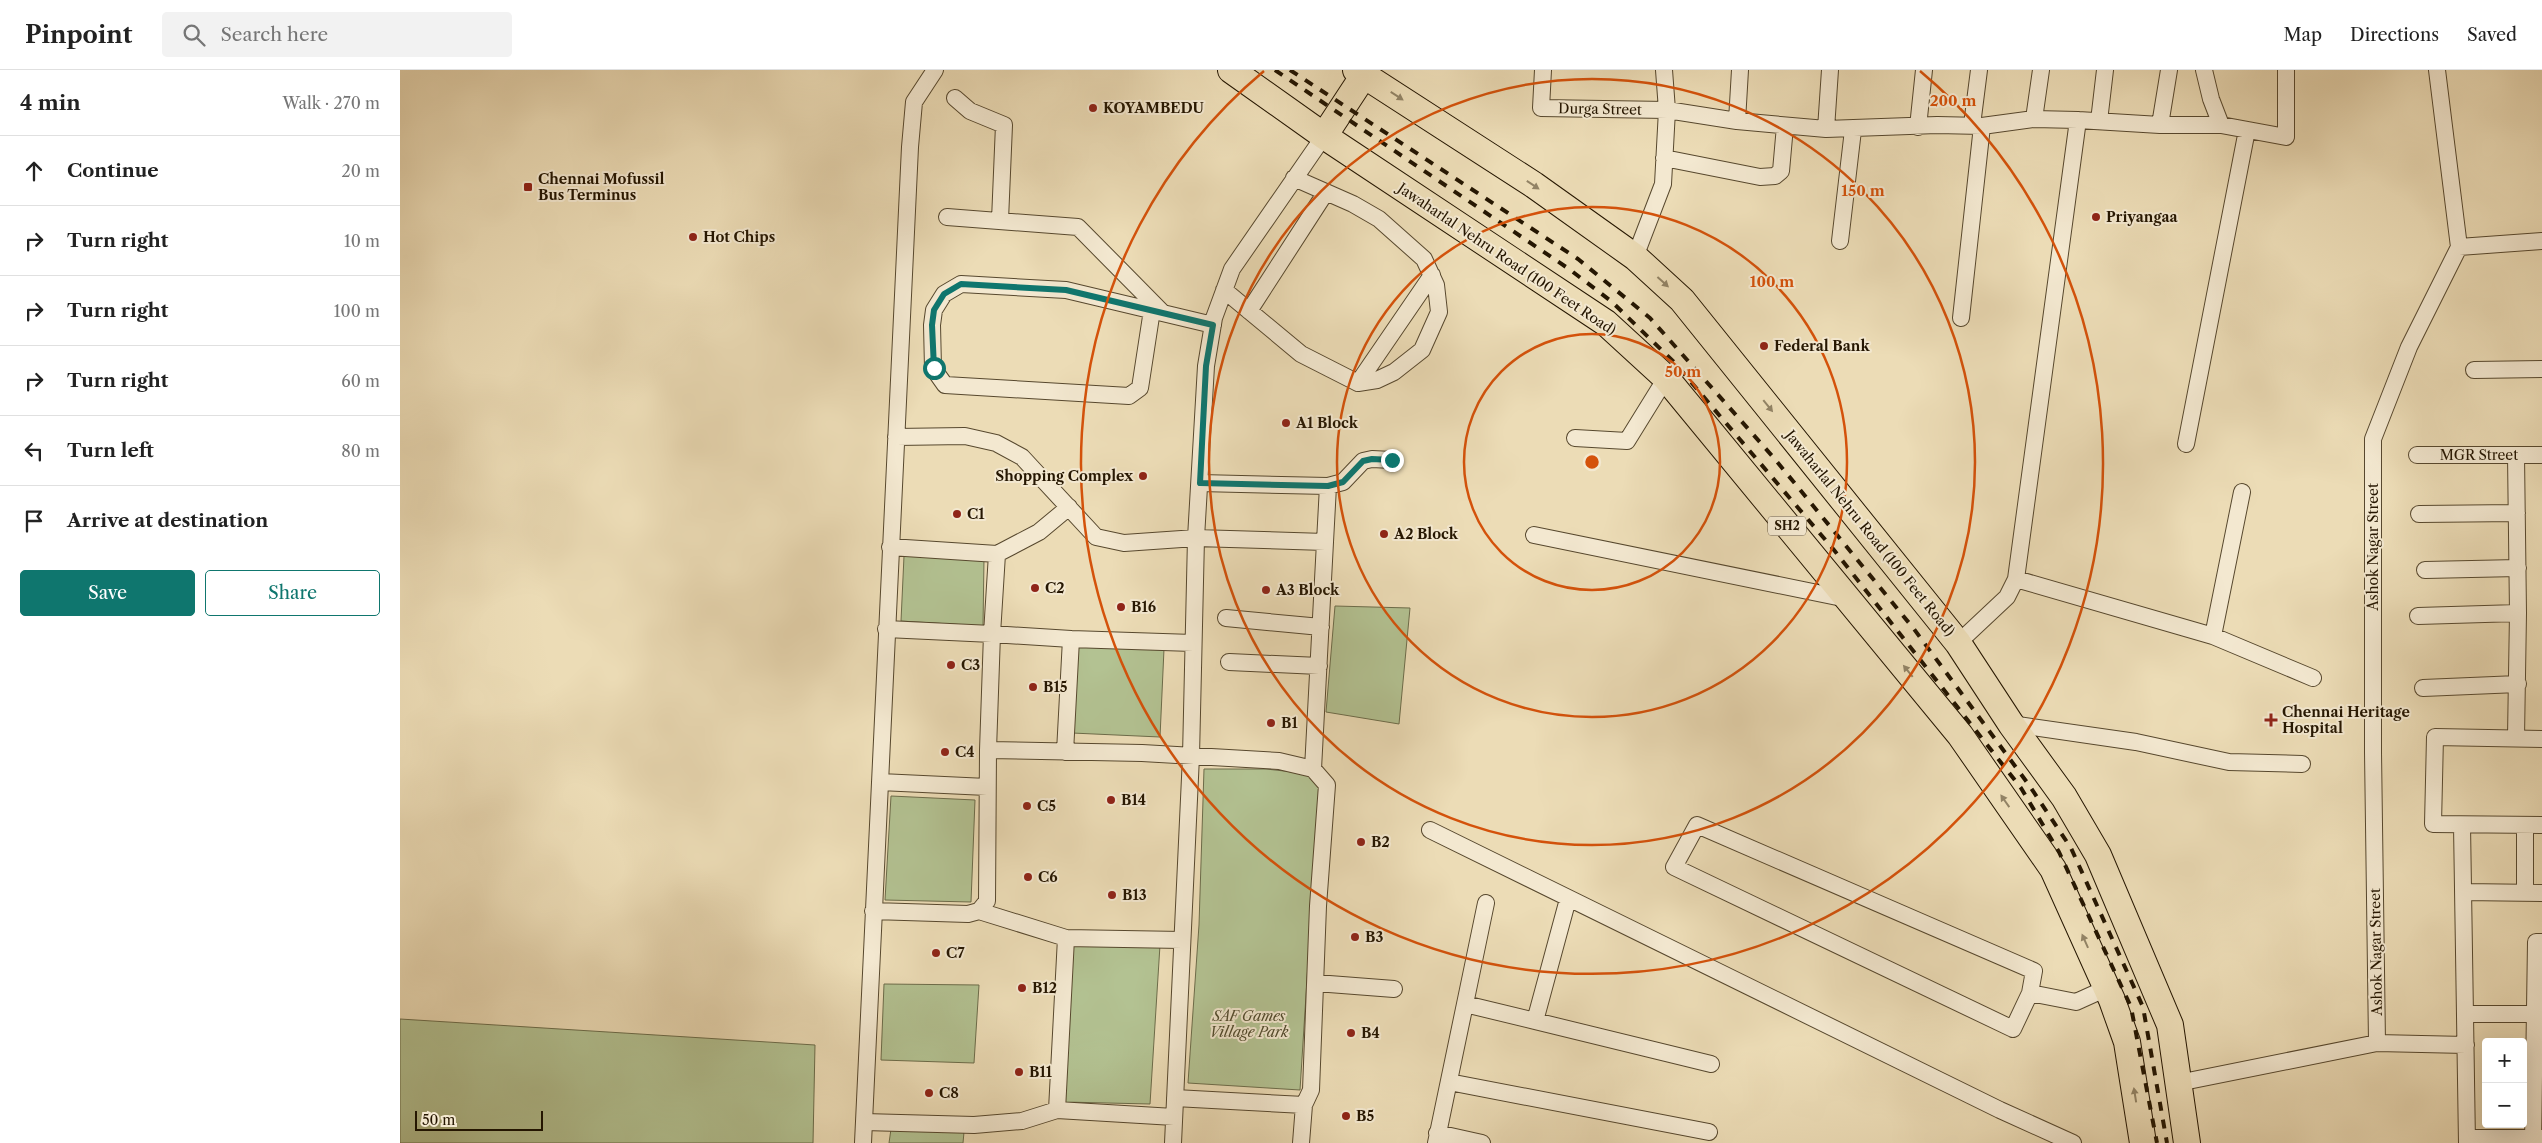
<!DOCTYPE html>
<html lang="en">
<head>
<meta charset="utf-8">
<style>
	body { margin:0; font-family:"Libre Caslon Text",serif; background:#f2f2f2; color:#222 }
	.controls { position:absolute; right:15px; bottom:15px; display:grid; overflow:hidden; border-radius:5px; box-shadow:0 5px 20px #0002 }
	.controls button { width:45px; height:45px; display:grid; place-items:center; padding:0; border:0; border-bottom:1px solid #e0e0e0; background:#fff; color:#222; font:25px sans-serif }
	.scale { position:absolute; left:15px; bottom:12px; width:128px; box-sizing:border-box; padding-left:5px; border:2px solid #251601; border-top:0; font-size:14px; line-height:18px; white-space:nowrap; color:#251601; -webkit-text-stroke:4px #f3e8d0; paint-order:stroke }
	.stop { position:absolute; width:15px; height:15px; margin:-11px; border:4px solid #0f766e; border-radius:50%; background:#fff }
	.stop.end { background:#0f766e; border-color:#fff; box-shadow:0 1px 5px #0008 }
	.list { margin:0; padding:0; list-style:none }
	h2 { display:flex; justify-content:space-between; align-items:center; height:65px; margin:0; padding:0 20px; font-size:21px }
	h2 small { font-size:16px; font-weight:400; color:#767676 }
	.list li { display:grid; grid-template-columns:32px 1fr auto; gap:15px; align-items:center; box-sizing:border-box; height:70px; padding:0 20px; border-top:1px solid #e0e0e0 }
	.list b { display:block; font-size:19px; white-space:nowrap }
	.list em { font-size:16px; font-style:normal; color:#767676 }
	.actions { display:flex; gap:10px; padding:15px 20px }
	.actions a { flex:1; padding:11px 0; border:1px solid #0f766e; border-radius:5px; text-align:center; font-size:18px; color:#0f766e }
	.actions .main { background:#0f766e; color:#fff }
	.icon { flex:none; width:28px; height:28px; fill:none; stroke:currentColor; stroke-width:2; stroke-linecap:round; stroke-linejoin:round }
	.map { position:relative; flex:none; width:2142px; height:1073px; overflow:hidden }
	header { display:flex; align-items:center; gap:30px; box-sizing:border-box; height:70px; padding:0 25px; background:#fff; border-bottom:1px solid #e0e0e0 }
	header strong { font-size:24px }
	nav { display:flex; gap:28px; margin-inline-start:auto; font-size:18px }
	.search { width:350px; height:45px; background:#f2f2f2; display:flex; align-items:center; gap:12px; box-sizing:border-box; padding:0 18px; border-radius:5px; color:#767676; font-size:19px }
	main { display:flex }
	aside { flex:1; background:#fff }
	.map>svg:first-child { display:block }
	.green { fill:#b3c292; stroke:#6c6c4a }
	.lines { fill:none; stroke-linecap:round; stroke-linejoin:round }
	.street-casing { stroke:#57482e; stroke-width:18 }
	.primary-casing { stroke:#251601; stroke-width:28 }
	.street { stroke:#f3e8d0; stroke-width:16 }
	.primary { stroke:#ecdcb6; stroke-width:26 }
	.rail { stroke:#251601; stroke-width:4; stroke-dasharray:9 9; stroke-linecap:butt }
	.oneway { fill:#928365 }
	.route { stroke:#0f766e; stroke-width:6 }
	.ring { fill:none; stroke:#d4520b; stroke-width:2.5 }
	.poi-dot { fill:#8f2418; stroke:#f3e8d0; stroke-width:2 }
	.labels { text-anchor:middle; stroke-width:4; stroke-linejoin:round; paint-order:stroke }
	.shield { fill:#f3e8d0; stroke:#63553f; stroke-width:1 }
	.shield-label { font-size:12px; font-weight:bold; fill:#251601 }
	.poi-label { font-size:14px; font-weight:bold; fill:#251601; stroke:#f3e8d0; text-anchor:start }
	.street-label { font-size:14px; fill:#251601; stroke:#f3e8d0 }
	.park-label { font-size:14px; font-style:italic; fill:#504a2c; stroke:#f3e8d0 }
	.centre { fill:#d4520b; stroke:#f3e8d0; stroke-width:2.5 }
	.ring-label { font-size:15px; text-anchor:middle; font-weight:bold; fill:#d4520b; stroke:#f3e8d0; stroke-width:4; stroke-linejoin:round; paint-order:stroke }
</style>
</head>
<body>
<header>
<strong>Pinpoint</strong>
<div class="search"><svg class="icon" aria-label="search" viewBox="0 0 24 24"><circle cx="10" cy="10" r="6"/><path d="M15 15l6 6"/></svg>Search here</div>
<nav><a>Map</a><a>Directions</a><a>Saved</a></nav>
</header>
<main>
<aside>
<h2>4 min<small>Walk · 270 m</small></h2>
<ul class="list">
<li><svg class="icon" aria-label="ahead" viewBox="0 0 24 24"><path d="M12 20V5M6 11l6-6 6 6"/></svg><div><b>Continue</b></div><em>20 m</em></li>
<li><svg class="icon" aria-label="right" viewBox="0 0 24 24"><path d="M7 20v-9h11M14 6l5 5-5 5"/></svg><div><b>Turn right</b></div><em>10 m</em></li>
<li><svg class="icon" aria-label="right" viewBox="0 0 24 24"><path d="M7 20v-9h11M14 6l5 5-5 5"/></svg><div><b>Turn right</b></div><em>100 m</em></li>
<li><svg class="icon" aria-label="right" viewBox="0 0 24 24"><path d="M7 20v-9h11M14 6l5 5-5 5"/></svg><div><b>Turn right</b></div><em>60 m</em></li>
<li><svg class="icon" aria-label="left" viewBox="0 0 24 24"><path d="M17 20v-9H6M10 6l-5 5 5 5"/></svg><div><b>Turn left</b></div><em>80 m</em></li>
<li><svg class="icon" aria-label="arrive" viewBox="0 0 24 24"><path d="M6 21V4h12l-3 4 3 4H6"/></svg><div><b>Arrive at destination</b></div></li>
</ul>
<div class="actions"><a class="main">Save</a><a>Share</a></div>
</aside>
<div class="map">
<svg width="2142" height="1073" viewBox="0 0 2142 1073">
	<rect width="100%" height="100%" fill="#ecdcb6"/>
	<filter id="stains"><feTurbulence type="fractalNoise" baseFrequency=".004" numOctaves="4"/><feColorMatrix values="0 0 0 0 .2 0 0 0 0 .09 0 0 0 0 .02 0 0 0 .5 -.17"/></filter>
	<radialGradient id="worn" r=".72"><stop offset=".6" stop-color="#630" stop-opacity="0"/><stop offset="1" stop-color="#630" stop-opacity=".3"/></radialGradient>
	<path class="green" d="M504,486L584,489L583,556L501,551Z
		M935,536L1010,538L999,654L926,642Z
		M677,575L764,579L760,667L672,663Z
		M804,699H866L920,705L900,1020L788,1013L799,855Z
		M491,726L575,730L571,832L485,830Z
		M671,874L760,875L750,1034L665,1032Z
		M484,914L579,915L574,993L481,990Z
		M0,949L415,975L413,1073H0Z
		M491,1059L564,1062L563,1073H489Z"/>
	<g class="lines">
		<g class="street-casing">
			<path id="street" d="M1143,0L1141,38L1267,40L1337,51L1426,59L1537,55L1582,56L1634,49L1678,50L1760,55H1821L1886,67V0
				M1804,0L1811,29L1821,55
				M555,28L570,41L604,55L600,150
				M1634,49L1641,0
				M1337,51L1340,0
				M1699,51L1705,0
				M1572,55L1579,0
				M1760,55L1769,0
				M1518,57L1524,0
				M1426,59L1430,0
				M1264,88L1360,107L1375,106L1381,101L1385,56
				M547,147L678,157L763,243
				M1440,171L1453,60
				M2059,177L2142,171
				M1235,187L1263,114L1267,40L1264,0
				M824,220L901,284L958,313L977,310L994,302L1022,280L1039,242L1036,215L1024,189L979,149L953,134L894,108
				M752,240L740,318L729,326L545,315L533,298L532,255L534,240L544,224L561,214L666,220L813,255
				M849,241L926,122
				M1561,248L1582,56
				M2074,300L2142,299
				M958,313L1032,205
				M496,367L565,366L596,373L622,387L696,467L724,473L796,468L925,472L913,699
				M1175,368L1227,371L1266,308
				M1786,374L1847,60
				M2017,385H2142
				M2116,385L2118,543L2116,667
				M800,413L928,416L943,412L963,391L972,389L992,390
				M2019,444L2117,443
				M1134,465L1447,529
				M925,472L928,416
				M597,484L639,462L669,437
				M2025,500L2118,498
				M1616,509L1813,566L1913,608
				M2018,546L2118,543
				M826,548L921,557
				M486,559L592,564L597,484L490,477
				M1813,566L1842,422
				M1558,573L1607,527L1616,509L1678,50
				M829,592L919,596
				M2023,618L2118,614
				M1611,654L1736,672L1829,692L1902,694
				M2142,669L2035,667L2033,754L2142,755
				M588,680L592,564L671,569
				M665,682L671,569L793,573
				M480,712L587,717
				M1297,755L1634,901L1630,923L1613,959L1274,797Z
				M2062,755L2067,1073
				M2125,756V823
				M1030,760L1600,1040L1673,1073
				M2063,822L2142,823
				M473,841L568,844L579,841L587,831L588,680L742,683L879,691L913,699L927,715L918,836L911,1020L904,1035L775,1028
				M579,841L666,868
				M916,913L994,919
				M1630,923L1676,932L1707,918
				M1065,934L1086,833
				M2065,944H2142
				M1135,951L1311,994
				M1977,973L1973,682V369L2009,277L2059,177L2037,0
				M1049,1012L1309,1062
				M1778,1013L1977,973L2066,975
				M774,1047L657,1040L666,868L782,870
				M464,1052L574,1055L622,1051L657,1040
				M1037,1063L1082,1073
				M2067,1068H2142
				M463,1073L510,77L514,32L535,0
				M773,1073L791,686L796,468L806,296L814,248L832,199L924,66
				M901,1073L904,1035
				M1036,1073L1065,934L1135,951L1168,829
				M2133,1073L2136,872H2142"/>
		</g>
		<g class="primary-casing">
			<path id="primary" d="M831,0L924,66L1206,253L1266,308L1560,665L1653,799L1712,930L1727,972L1743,1073
				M956,0L1134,115L1235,187L1282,230L1558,573L1611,654L1664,727L1698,785L1770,955L1787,1073
				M924,66L964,5"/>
		</g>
		<use href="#street" class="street"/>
		<use href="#primary" class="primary"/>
		<path class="rail" d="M875,0L1169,199L1211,231L1274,292L1434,480L1621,718L1659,782L1731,937L1757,1073
			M890,0L1178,189L1250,248L1374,388L1514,559L1629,715L1671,778L1743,937L1767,1073"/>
	</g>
	<defs><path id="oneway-solid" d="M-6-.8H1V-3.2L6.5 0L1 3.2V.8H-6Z" transform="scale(1.25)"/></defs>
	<g class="oneway">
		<use href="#oneway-solid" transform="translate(997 26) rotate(33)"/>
		<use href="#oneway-solid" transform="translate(1133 115) rotate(34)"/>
		<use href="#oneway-solid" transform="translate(1263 212) rotate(42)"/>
		<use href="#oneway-solid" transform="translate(1368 336) rotate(51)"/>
		<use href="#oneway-solid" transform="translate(1508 601) rotate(-129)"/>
		<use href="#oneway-solid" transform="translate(1605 731) rotate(-125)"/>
		<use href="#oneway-solid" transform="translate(1685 871) rotate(-114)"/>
		<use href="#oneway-solid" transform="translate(1735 1025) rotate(-99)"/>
	</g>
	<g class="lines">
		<path class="route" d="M534,298L532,255L534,240L544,224L561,214L666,220L813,255L806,296L800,413L928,416L943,412L963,391L972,389L992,390"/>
	</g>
	<g class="ring">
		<circle cx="1192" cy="392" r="128"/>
		<circle cx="1192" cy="392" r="255"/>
		<circle cx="1192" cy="392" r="383"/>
		<path d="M1520 1A511 511 0 1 1 864 1"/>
	</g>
	<g class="poi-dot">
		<circle cx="693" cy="38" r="5"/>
		<rect x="123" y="112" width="10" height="10" rx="2.5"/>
		<circle cx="1696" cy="147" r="5"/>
		<circle cx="293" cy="167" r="5"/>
		<circle cx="1364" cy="276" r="5"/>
		<circle cx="886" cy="353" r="5"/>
		<circle cx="743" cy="406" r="5"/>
		<circle cx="557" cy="444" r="5"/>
		<circle cx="984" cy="464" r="5"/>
		<circle cx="635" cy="518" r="5"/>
		<circle cx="866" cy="520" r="5"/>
		<circle cx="721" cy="537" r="5"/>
		<circle cx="551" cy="595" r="5"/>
		<circle cx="633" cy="617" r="5"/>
		<path d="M1868.5 642.5h5v5h5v5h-5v5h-5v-5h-5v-5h5z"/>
		<circle cx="871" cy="653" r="5"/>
		<circle cx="545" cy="682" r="5"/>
		<circle cx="711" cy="730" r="5"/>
		<circle cx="627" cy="736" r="5"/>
		<circle cx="961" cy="772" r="5"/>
		<circle cx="628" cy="807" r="5"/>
		<circle cx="712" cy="825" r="5"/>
		<circle cx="955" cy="867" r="5"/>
		<circle cx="536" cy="883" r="5"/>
		<circle cx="622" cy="918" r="5"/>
		<circle cx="951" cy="963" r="5"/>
		<circle cx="619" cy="1002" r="5"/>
		<circle cx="529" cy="1023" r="5"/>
		<circle cx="946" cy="1046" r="5"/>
	</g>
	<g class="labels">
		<rect class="shield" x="1368" y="446.5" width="38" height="19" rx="4"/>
		<g class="shield-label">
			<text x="1387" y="460">SH2</text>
		</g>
		<g class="poi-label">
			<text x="703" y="43">KOYAMBEDU</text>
			<text x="138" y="114">Chennai Mofussil<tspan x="138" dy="16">Bus Terminus</tspan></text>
			<text x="1706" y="152">Priyangaa</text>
			<text x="303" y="172">Hot Chips</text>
			<text x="1374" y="281">Federal Bank</text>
			<text x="896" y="358">A1 Block</text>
			<text x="733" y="411" text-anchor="end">Shopping Complex</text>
			<text x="567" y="449">C1</text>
			<text x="994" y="469">A2 Block</text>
			<text x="645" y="523">C2</text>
			<text x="876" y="525">A3 Block</text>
			<text x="731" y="542">B16</text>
			<text x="561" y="600">C3</text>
			<text x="643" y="622">B15</text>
			<text x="1882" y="647">Chennai Heritage<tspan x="1882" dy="16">Hospital</tspan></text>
			<text x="881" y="658">B1</text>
			<text x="555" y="687">C4</text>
			<text x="721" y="735">B14</text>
			<text x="637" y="741">C5</text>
			<text x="971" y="777">B2</text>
			<text x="638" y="812">C6</text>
			<text x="722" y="830">B13</text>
			<text x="965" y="872">B3</text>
			<text x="546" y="888">C7</text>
			<text x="632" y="923">B12</text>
			<text x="961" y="968">B4</text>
			<text x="629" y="1007">B11</text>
			<text x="539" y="1028">C8</text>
			<text x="956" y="1051">B5</text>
		</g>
		<g class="street-label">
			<text transform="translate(1200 39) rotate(1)" y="5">Durga Street</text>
			<text transform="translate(1107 189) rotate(34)" y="5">Jawaharlal Nehru Road (100 Feet Road)</text>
			<text x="2079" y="390">MGR Street</text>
			<text transform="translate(1470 463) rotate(51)" y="5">Jawaharlal Nehru Road (100 Feet Road)</text>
			<text transform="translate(1973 477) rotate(-90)" y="5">Ashok Nagar Street</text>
			<text transform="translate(1976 882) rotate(-91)" y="5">Ashok Nagar Street</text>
		</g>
		<g class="park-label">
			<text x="849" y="951">SAF Games<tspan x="849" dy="16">Village Park</tspan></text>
		</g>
	</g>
	<circle cx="1192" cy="392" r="8" class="centre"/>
	<g class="ring-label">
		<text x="1553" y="36">200 m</text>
		<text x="1463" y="126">150 m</text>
		<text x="1372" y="217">100 m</text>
		<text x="1283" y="307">50 m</text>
	</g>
	<rect width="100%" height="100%" filter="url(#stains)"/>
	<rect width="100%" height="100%" fill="url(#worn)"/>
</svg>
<div class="controls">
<button>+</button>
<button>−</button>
</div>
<div class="scale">50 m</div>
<div class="stop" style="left:534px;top:298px"></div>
<div class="stop end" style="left:992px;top:390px"></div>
</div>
</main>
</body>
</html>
